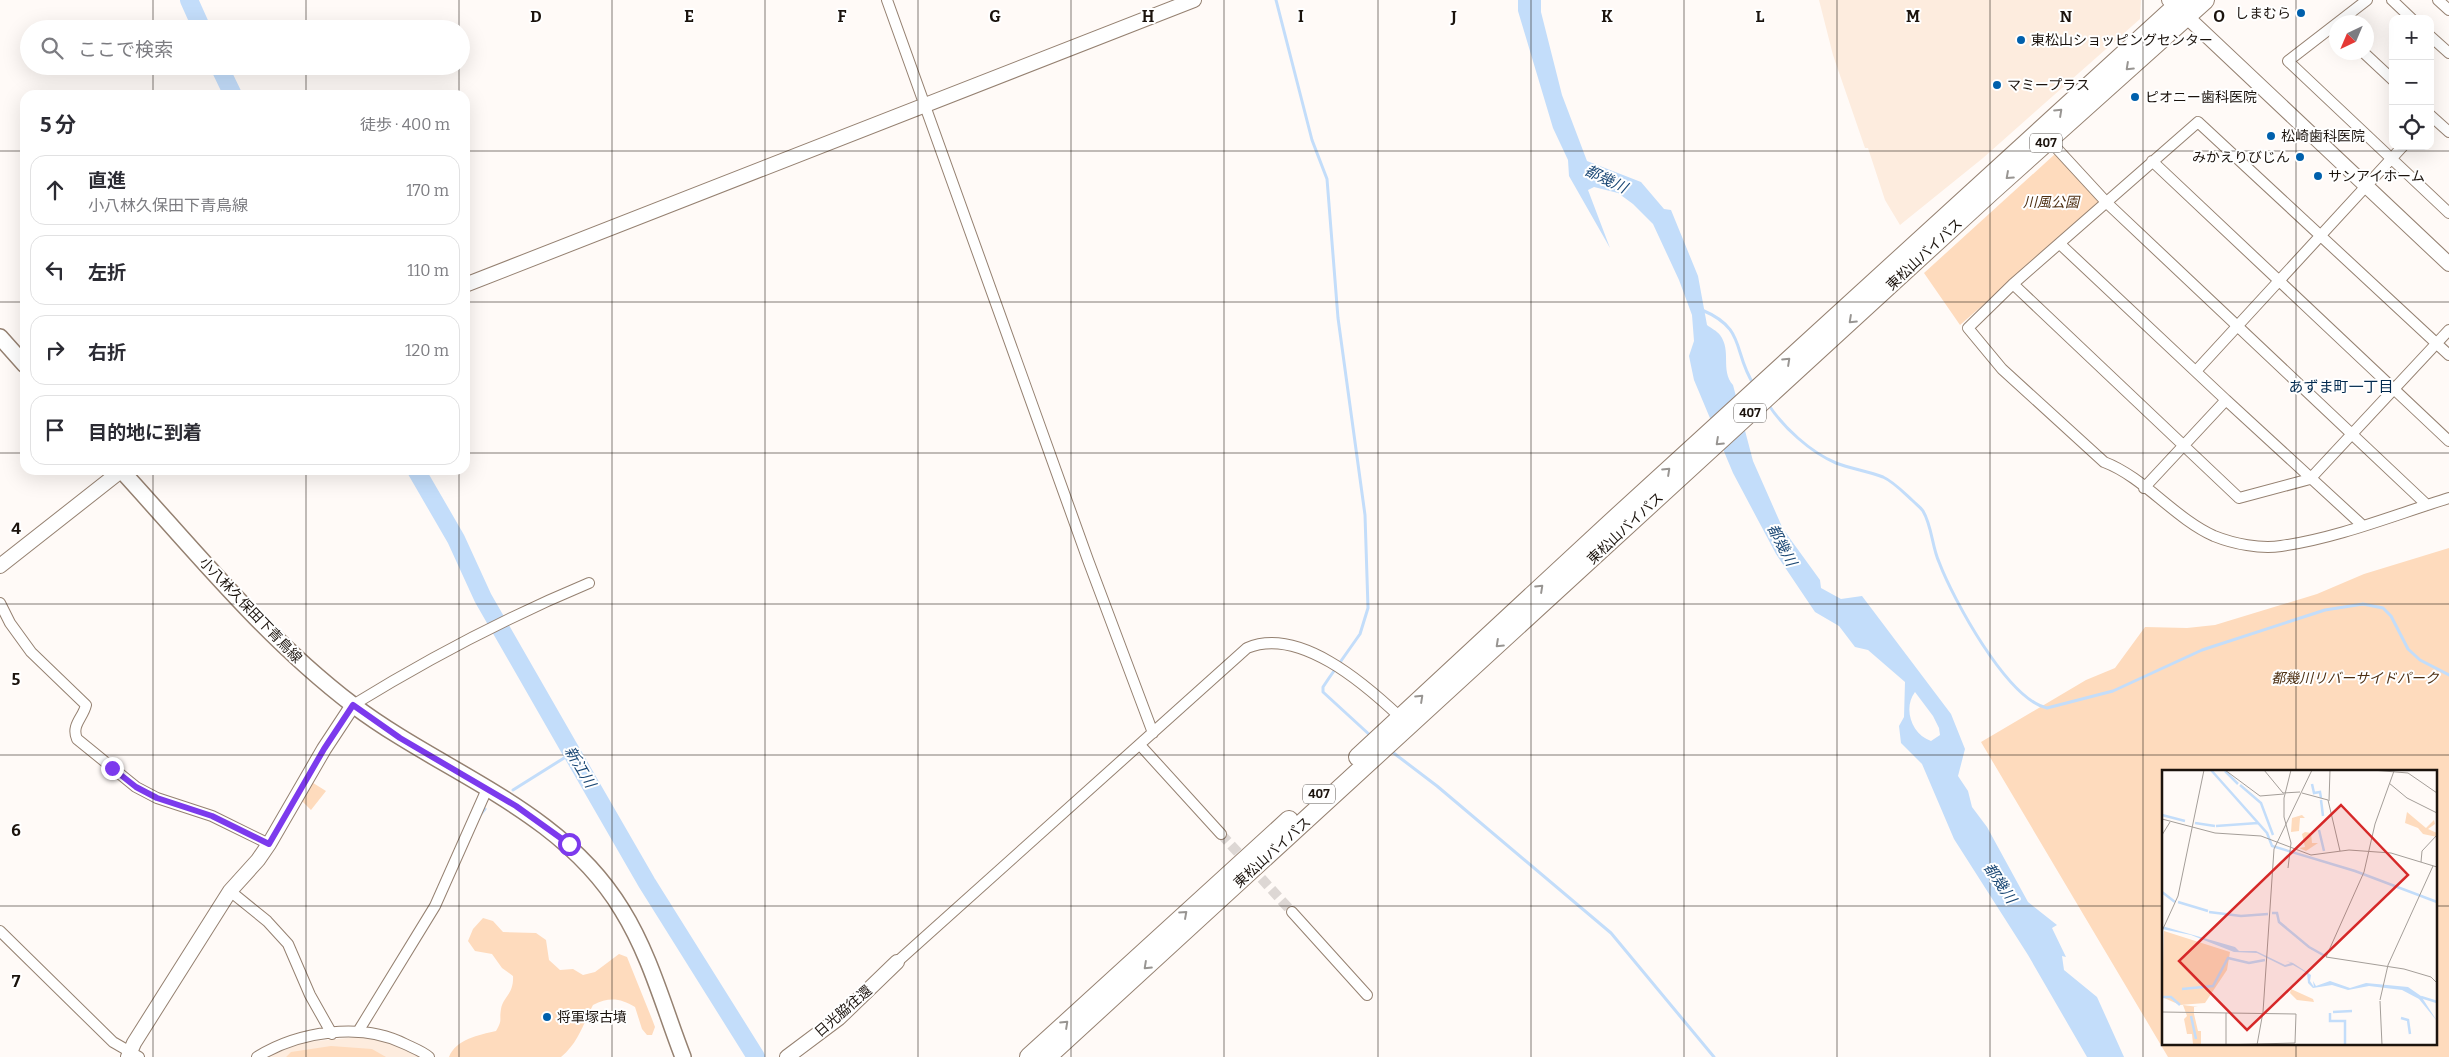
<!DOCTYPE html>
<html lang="ja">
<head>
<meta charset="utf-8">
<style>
	body { margin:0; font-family:Bitter,"Noto Sans JP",serif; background:#f7f7f7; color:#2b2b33 }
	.controls { position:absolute; right:15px; top:15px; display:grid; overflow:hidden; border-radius:10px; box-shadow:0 5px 20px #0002 }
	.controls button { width:45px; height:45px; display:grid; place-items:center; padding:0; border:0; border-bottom:1px solid #e1e1e2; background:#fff; color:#2b2b33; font:25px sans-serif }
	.compass { position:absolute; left:2329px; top:15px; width:45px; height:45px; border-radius:50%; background:#fff; box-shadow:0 5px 20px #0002; rotate:224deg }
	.stop { position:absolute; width:15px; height:15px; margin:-11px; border:4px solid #7c3aed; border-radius:50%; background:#fff }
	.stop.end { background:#7c3aed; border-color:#fff; box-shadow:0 1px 5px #0008 }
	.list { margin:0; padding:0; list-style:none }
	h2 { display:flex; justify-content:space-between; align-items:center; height:65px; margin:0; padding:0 20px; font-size:21px }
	h2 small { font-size:16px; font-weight:400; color:#7c7c81 }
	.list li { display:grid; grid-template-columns:32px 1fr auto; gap:15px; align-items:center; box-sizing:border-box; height:70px; margin:0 10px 10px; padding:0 10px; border:1px solid #e1e1e2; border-radius:15px }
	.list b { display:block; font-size:19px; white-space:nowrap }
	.list p { margin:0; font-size:16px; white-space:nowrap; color:#7c7c81 }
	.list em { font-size:16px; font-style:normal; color:#7c7c81 }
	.icon { flex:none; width:28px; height:28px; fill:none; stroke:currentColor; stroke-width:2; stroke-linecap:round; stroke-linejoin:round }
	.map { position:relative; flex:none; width:2449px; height:1057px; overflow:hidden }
	.search { position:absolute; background:#fff; box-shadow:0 5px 20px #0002; left:20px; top:20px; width:450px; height:55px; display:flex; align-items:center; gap:12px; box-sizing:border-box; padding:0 18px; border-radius:28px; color:#7c7c81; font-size:19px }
	.panel { position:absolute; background:#fff; box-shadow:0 5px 20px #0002; left:20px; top:90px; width:450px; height:385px; border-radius:15px }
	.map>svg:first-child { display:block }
	.built { fill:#fdecde }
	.green { fill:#fedbbd; fill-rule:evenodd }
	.water { fill:#c3ddfa; fill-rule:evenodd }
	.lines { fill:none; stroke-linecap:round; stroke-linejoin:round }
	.stream { stroke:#c3ddfa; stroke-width:3 }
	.river { stroke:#c3ddfa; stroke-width:18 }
	.minor-tunnel { stroke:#ddd7d4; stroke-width:10; stroke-dasharray:10 5; stroke-linecap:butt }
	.minor-casing { stroke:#958171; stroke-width:12 }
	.tertiary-casing { stroke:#958171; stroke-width:16 }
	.secondary-casing { stroke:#958171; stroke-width:18 }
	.trunk-casing { stroke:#958171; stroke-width:20 }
	.minor { stroke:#fff; stroke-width:10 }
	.tertiary { stroke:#fff; stroke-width:14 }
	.secondary { stroke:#fff; stroke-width:15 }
	.trunk { stroke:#fff; stroke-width:18 }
	.oneway { stroke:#989592 }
	.route { stroke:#7c3aed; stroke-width:6 }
	.grid { fill:none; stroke:#1b130d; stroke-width:1; stroke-opacity:0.55 }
	.poi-dot { fill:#0060ac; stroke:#fff; stroke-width:2 }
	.labels { text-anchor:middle; stroke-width:4; stroke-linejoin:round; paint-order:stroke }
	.shield { fill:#fff; stroke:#5f5a56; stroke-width:1 }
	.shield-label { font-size:12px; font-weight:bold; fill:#1b130d }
	.poi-label { font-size:14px; fill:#1b130d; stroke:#fff; text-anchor:start }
	.park-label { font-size:14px; font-style:italic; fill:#4d2f12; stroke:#fff }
	.street-label { font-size:14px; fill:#1b130d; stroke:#fff }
	.water-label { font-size:15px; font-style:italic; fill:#1b4875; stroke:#fff }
	.neighbourhood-label { font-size:15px; fill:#022a4f; stroke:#fff }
	.inset-river { fill:none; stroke:#c3ddfa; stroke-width:2.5 }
	.inset-road { fill:none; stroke:#a49e99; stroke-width:1 }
	.view { fill:#d62828; fill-opacity:0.15; stroke:#d62828; stroke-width:2.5 }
	.inset-edge { fill:none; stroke:#1b130d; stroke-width:2.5 }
	.grid-label { font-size:16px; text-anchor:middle; font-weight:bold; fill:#1b130d; stroke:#fff; stroke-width:4; stroke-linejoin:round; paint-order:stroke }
</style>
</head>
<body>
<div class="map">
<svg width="2449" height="1057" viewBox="0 0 2449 1057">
	<rect width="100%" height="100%" fill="#fffaf7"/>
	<path class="built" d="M1819,0H2141L2140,19L1983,158L1900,225L1885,200L1868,148H1865L1833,55Z
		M358,1037L382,1039L402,1046L420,1057H266L305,1042Z"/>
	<path class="green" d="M2055,154L2098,199V205L1960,325L1924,273Z
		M2449,548V1057H2168L1981,742L2086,680L2115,668L2145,627L2187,628L2215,625L2317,594L2364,574ZM2163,771H2435V1043H2163Z
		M310,781L326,791L311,810L300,799Z
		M483,918L493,921L503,932L536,933L546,940L549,960L560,970L573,969L583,975L595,972L619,954L627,957L652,1019L655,1027L652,1035H647L642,1029L635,1007C620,998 609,997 593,1005C583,1024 579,1042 561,1057H449C456,1039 479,1035 496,1031C503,1019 499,1021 501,1009C503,997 514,994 513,976L502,968L492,954L475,951L468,941L473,929Z
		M331,1046L372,1049L386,1057H286L291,1052Z"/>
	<path class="water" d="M1518,0H1541V12L1562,95L1587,161L1641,182L1664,209L1671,210L1698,276L1707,325C1711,328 1717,331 1720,335C1732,351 1720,370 1733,385L1753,461L1783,529L1820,580L1821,588L1841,599L1862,596L1951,714L1965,749L1958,776L1968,791L1972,807L1987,827L2028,902L2057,925L2052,928L2066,957L2062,956L2064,970L2097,997L2124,1057H2087L2028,955L1954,839L1922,764L1901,743L1899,726L1904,717L1905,682L1868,650L1855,647L1839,626L1815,612L1776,554L1733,473L1694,380L1689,356L1694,341L1692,315L1679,280L1653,224L1633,204L1618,193L1594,187L1588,190L1610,248L1569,176L1568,160L1553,128L1518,11ZM1915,692L1933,716L1939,728L1940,735L1931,741C1911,734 1903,708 1915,692Z"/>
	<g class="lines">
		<path class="stream" d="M1276,0L1312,140L1327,179L1338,318L1365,515L1368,608L1360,634L1329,678L1323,687V692L1372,737
			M1702,310C1747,329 1732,351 1754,385
			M1768,404C1783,427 1810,452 1836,463C1851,469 1868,471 1883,477C1894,482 1904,493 1913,501C1916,504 1921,508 1923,511C1932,526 1932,547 1939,562C1953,599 2007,699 2047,708L2113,691L2202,650L2325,610L2363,604L2383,608L2391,616L2408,649L2420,660L2449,675
			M1391,751L1437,786L1611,933L1714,1057
			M513,790L572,753
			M480,815L485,809"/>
		<path class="river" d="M189,0L202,29
			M219,66L233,95
			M416,470L456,539L483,598L572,753L647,883L756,1057"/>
		<path class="minor-tunnel" d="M1221,834L1292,912"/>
		<g class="minor-casing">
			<path id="minor" d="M887,0L1088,560L1153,733
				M2367,0L2288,61L2449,213
				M2392,0L2412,19
				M2438,0L2449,10
				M2430,36L2449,53
				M2363,52L2393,80
				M2430,115L2449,132
				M2049,140L2107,203L2427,505
				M2152,161L2449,441
				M2060,244L2226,400
				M2013,284L2239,498L2310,479L2449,330
				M2449,355L2198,122L2013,284L1968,328L2002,369L2104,462C2144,477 2174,518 2214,536C2234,544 2260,549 2281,546C2338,538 2394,515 2449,498
				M2196,371L2403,146
				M2144,488L2226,400L2362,525
				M0,603L10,623L31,652L86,705C83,718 71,725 77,739L136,787L157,798L212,816L269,844
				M353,705C431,657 505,618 589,583
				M1140,745L1221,834
				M230,891L267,921L288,944L310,995L332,1034
				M1292,912L1367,995
				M0,931L113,1042L139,1057
				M897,962L1247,648C1299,626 1365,684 1400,717
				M359,1030L435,906L487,789
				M257,1057C299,1031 361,1022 405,1044C413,1048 422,1051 429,1057"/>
		</g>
		<g class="tertiary-casing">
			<path id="tertiary" d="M2169,0L2449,264
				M465,285L1194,0
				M0,566L122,470
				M128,1057L134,1043L230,891L258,860L269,844L324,749L353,705
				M787,1057L839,1018L897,962"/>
		</g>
		<g class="secondary-casing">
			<path id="secondary" d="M0,337L25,365
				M121,470C195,551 265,638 353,705C443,773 561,809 622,910C650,955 664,1008 683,1057"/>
		</g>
		<g class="trunk-casing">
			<path id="trunk" d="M1358,757L1606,527L2183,0
				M1029,1057L1289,820
				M1047,1057L1992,191L2205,0"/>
		</g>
		<use href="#minor" class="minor"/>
		<use href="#tertiary" class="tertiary"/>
		<use href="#secondary" class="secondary"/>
		<use href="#trunk" class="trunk"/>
	</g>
	<defs><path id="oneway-chevron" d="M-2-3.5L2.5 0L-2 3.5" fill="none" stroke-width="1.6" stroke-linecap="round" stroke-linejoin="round" transform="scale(1.25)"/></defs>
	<g class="oneway">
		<use href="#oneway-chevron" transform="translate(2129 67) rotate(137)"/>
		<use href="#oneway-chevron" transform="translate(2059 112) rotate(-43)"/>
		<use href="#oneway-chevron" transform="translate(2009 176) rotate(138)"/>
		<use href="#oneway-chevron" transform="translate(1852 320) rotate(137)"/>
		<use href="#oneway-chevron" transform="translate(1787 361) rotate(-43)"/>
		<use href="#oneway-chevron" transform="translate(1719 442) rotate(137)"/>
		<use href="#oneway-chevron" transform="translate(1667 471) rotate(-43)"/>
		<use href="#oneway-chevron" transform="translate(1540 588) rotate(-43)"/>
		<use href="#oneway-chevron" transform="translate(1499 644) rotate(137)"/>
		<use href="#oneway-chevron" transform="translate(1420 698) rotate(-43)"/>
		<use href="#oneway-chevron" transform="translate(1184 914) rotate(-42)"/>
		<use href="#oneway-chevron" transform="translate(1147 966) rotate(137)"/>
		<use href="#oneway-chevron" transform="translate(1065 1024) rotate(-43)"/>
	</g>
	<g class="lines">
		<path class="route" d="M112,768L136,787L157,798L212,816L269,844L324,749L353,705L400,738L516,806L569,844"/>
	</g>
	<path class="grid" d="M153,0V29M306,0V29M459,0V29M612,0V1057M765,0V1057M918,0V1057M1071,0V1057M1224,0V1057M1378,0V1057M1531,0V1057M1684,0V1057M1837,0V1057M1990,0V1057M2143,0V1057M2296,0V771M153,66V95M306,66V95M459,66V95M0,151H25M465,151H2449M0,302H25M465,302H2449M0,453H25M465,453H2449M153,470V1057M306,470V1057M459,470V1057M0,604H2449M0,755H2449M0,906H2163M2435,906H2449M2296,1043V1057"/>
	<g class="poi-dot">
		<circle cx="2301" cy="13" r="5"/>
		<circle cx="2021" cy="40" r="5"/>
		<circle cx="1997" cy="85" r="5"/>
		<circle cx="2135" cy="97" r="5"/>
		<circle cx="2271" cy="136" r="5"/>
		<circle cx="2300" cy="157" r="5"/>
		<circle cx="2318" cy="176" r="5"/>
		<circle cx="547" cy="1017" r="5"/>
	</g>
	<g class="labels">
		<g class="shield">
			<rect x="2030" y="133.5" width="32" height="19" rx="4"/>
			<rect x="1734" y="403.5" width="32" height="19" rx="4"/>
			<rect x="1303" y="784.5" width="32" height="19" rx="4"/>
		</g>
		<g class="shield-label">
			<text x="2046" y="147">407</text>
			<text x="1750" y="417">407</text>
			<text x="1319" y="798">407</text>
		</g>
		<g class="poi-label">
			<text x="2291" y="18" text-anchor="end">しまむら</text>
			<text x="2031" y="45">東松山ショッピングセンター</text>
			<text x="2007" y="90">マミープラス</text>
			<text x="2145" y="102">ピオニー歯科医院</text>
			<text x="2281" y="141">松崎歯科医院</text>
			<text x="2290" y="162" text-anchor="end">みかえりびじん</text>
			<text x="2328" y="181">サンアイホーム</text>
			<text x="557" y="1022">将軍塚古墳</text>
		</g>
		<g class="park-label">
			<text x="2051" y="207">川風公園</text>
			<text x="2355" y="683">都幾川リバーサイドパーク</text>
		</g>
		<g class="street-label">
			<text transform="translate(1924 254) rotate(-43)" y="5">東松山バイパス</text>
			<text transform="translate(1625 528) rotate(-43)" y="5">東松山バイパス</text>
			<text transform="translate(251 610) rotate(46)" y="5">小八林久保田下青鳥線</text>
			<text transform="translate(1272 852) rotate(-42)" y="5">東松山バイパス</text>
			<text transform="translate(843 1011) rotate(-41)" y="5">日光脇往還</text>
		</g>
		<g class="water-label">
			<text transform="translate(1606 179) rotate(26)" y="5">都幾川</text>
			<text transform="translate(1782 545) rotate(62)" y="5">都幾川</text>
			<text transform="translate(580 767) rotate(59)" y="5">新江川</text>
			<text transform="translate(2000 883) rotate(56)" y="5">都幾川</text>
		</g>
		<g class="neighbourhood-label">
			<text x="2341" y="392">あずま町一丁目</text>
		</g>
	</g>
	<g transform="translate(2162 770)">
		<rect width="275" height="275" fill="#fffaf7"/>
		<path d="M245,42L264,58L272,50L273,54L266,59L275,63V67L261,64L256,58L243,53ZM140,45L143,48H138L137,61L129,62L130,48ZM143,62L149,63L150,73H156L144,81L137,78L143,77L140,64ZM2,161L68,182L65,200L43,233L18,235L0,227ZM129,219L151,229L152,232L135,230L128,223ZM21,235L36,237H32V244L36,261H39V275L31,274L30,264H25L22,249L25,246Z" fill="#fedbbd"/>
		<path d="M0,156L73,177L77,181H94L123,195L129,193L124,191L131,193L149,205L148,211L152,217L151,211L154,216L168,211L188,218L204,213L246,217L259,226L275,251L257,229L240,220L207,216L181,221L186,220L170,215L151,218L146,213L145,203L131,195L123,197L95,183L72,182L29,165L0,159Z" fill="#c3ddfa"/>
		<path class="inset-river" d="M49,0L105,63L110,76L193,101L275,132M63,1L76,14M150,14L152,23L158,22L159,28M78,15L99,33L111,65M159,30L161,46M0,45L23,51M33,53L53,56M54,56L96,53M157,60L162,81M0,122L13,132M16,132L46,141M47,142L79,146L106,144M110,143H115L117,152L147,177L163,186M20,219L51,216L66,188L87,193L103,190M0,227H9L18,235M259,227L275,232M171,242L190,241M168,243V251H183V275M29,246L34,269M239,248L246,250L248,264"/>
		<path class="inset-road" d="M63,0L98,26L122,24M102,0L121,23L138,22M210,0L246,3L275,23M232,1L213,54L202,102L164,187L242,199L269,207L275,213M227,13L245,28L275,43M140,23L166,30L178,81M167,31L168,0M0,49L53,63L99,66L149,85L187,80L229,83L275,97M0,65L8,52M259,92L260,81L275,65M126,98L129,73L122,47V28L129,0M0,161L16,126L42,0M218,230L226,195L271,96M218,231L220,275M0,242L134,244L133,273L58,275M64,243V274M95,275L101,242L112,79L150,0"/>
		<path class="view" d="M179,35L246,105L85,260L17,191Z"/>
		<rect width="275" height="275" class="inset-edge"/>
	</g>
	<g class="grid-label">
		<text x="536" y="22">D</text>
		<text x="689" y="22">E</text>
		<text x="842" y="22">F</text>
		<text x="995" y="22">G</text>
		<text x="1148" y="22">H</text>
		<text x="1301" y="22">I</text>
		<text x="1454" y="22">J</text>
		<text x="1607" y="22">K</text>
		<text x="1760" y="22">L</text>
		<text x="1913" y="22">M</text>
		<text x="2066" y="22">N</text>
		<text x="2219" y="22">O</text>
		<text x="16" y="534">4</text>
		<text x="16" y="685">5</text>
		<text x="16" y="836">6</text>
		<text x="16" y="987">7</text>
	</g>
</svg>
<div class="controls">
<button>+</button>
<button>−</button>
<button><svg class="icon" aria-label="locate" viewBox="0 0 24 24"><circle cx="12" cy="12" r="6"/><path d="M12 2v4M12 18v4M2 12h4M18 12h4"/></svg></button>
</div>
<svg class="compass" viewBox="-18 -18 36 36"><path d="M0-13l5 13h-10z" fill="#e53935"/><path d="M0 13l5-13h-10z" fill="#7c7c81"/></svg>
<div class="stop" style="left:569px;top:844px"></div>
<div class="stop end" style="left:112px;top:768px"></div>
<div class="search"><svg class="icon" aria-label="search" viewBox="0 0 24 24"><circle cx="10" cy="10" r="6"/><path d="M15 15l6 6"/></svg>ここで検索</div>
<section class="panel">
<h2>5 分<small>徒歩 · 400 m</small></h2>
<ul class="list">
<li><svg class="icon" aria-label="ahead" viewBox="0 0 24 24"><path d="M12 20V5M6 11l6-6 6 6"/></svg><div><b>直進</b><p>小八林久保田下青鳥線</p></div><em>170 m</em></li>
<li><svg class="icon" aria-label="left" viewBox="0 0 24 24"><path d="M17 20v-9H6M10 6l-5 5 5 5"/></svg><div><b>左折</b></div><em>110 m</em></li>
<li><svg class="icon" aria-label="right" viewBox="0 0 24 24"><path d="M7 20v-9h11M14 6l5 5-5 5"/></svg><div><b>右折</b></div><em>120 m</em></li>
<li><svg class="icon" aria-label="arrive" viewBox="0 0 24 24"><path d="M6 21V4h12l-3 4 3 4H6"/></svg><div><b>目的地に到着</b></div></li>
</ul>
</section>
</div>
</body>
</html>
